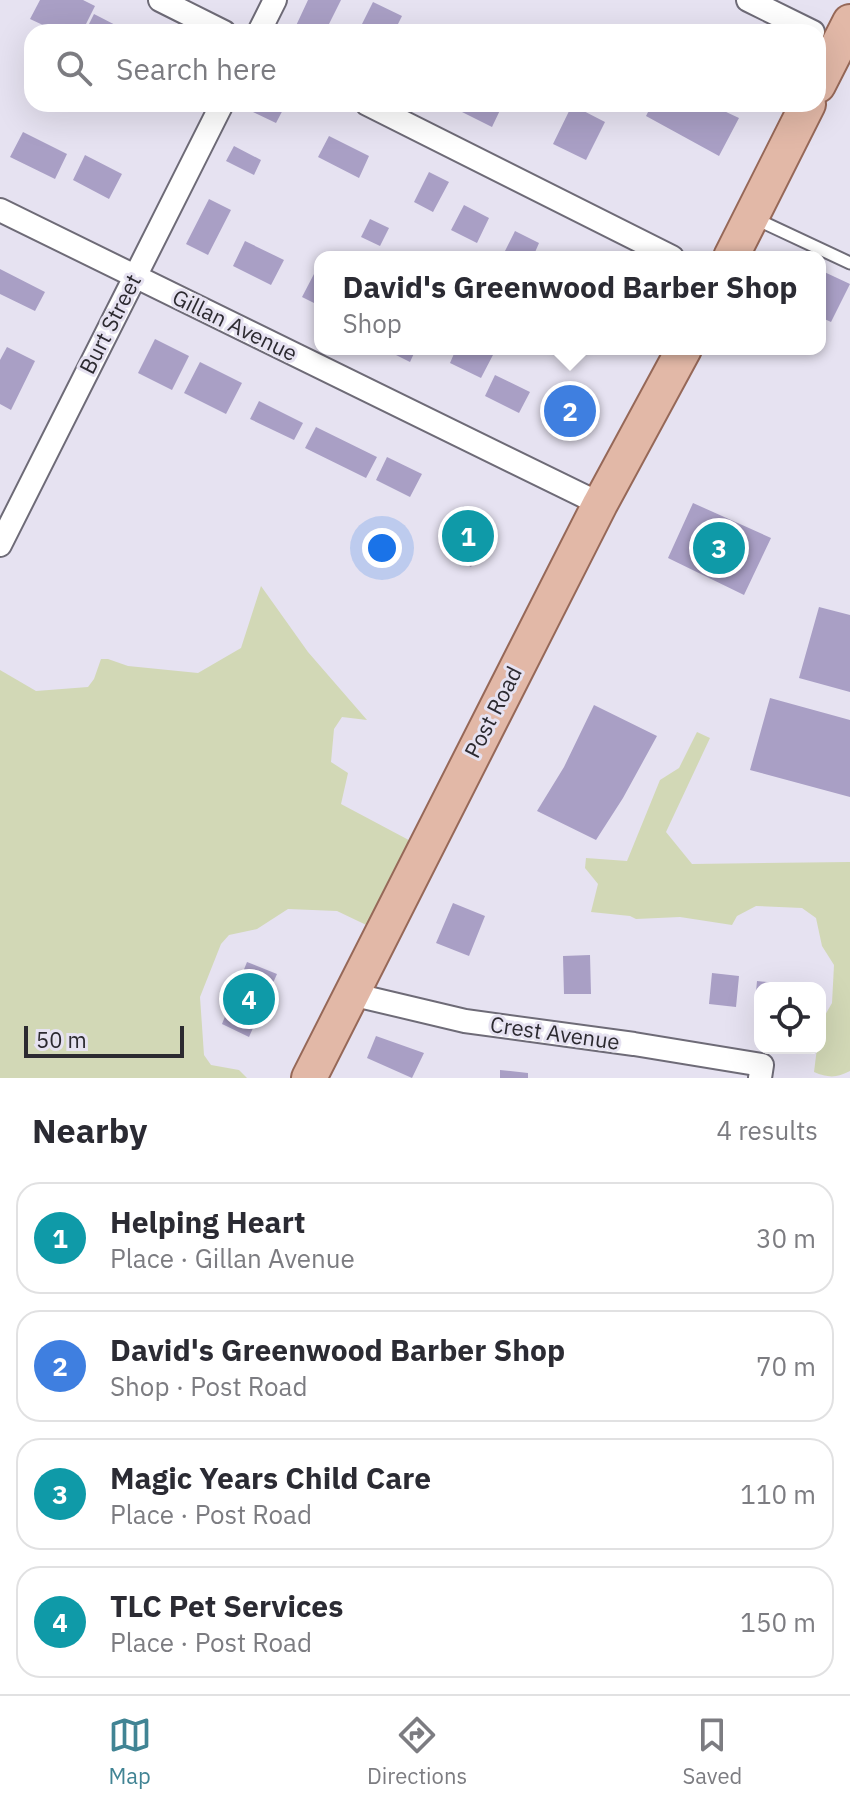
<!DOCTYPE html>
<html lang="en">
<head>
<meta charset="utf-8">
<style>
	body { margin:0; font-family:"IBM Plex Sans",sans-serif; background:#f2f2f3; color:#2b2b33 }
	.controls { position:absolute; right:24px; bottom:24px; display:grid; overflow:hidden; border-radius:16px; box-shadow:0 8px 32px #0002 }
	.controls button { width:72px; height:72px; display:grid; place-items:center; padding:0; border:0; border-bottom:2px solid #e1e1e2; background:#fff; color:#2b2b33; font:40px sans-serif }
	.scale { position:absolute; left:24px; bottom:20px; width:160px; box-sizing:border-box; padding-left:8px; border:4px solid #2c2a30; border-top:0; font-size:22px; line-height:28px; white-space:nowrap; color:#2c2a30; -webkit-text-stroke:6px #e6e2f1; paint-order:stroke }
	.you { position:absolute; left:382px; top:548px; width:28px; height:28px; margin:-20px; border:6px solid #fff; border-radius:50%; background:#1a73e8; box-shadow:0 0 0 12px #1a73e833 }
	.badge { display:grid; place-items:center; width:52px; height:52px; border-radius:50%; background:#418494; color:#fff; font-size:26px; font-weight:700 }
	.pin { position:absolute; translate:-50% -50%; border:4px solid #fff; box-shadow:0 2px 8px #0006 }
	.popup { position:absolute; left:314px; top:251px; width:512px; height:104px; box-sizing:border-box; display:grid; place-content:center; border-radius:16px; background:#fff; filter:drop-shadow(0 2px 6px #0005); font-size:26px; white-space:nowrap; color:#7c7c81 }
	.popup b { font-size:30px; color:#2b2b33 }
	.popup::after { content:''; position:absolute; left:50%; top:100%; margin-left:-16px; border:16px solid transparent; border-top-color:#fff }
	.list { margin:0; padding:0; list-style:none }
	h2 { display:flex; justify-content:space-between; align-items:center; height:104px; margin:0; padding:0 32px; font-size:34px }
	h2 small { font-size:26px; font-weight:400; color:#7c7c81 }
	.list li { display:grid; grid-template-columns:52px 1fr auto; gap:24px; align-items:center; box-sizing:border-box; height:112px; margin:0 16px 16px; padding:0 16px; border:2px solid #e1e1e2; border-radius:24px }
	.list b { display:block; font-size:30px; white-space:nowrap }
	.list p { margin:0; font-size:26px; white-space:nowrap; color:#7c7c81 }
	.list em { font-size:26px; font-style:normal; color:#7c7c81 }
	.icon { flex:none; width:44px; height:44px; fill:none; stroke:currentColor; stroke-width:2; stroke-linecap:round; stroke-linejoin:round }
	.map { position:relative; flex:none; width:850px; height:1078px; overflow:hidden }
	.search { position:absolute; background:#fff; box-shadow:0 8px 32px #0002; left:24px; right:24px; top:24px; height:88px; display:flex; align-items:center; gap:20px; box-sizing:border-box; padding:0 28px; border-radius:24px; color:#7c7c81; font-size:30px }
	.sheet { height:616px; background:#fff }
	nav { display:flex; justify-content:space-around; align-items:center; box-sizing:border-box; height:112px; border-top:2px solid #e1e1e2; background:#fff; font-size:22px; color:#7c7c81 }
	nav a { display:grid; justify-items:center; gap:4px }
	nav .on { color:#418494 }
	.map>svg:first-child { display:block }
	.green { fill:#d2d8b6 }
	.building { fill:#a99fc5 }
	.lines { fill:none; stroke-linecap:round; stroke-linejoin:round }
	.lane-casing { stroke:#6e6b77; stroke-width:15 }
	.street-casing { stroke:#6e6b77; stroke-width:26 }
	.primary-casing { stroke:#966858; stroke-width:38 }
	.lane { stroke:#fff; stroke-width:11 }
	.street { stroke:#fff; stroke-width:22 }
	.primary { stroke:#e2b8a7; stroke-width:34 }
	.labels { text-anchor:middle; stroke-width:6; stroke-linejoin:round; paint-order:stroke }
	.street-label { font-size:22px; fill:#2c2a30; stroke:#e6e2f1 }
</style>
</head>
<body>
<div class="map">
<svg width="850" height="1078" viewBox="0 0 850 1078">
	<rect width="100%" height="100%" fill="#e6e2f1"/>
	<path class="green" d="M261,586L308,652L367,720L342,717L334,729L331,762L348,773L341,804L420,846L381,932L337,911L288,909L257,929L229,935L221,944L200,997L204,1055L211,1065L239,1070L247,1078H0V670L36,691L88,687L94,679L101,659H108L128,666L198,673L241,648Z
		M697,732L710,738L666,832L692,864L850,862V1071C837,1078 828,1078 814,1072L817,1048H820L821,1022L832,1003L834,965L822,946L816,918L802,908L756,906L737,916L732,925L680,917L636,919L630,916L591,912L598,884L585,868L586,858L627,861L660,780L679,768Z"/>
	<path class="building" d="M40,0H83L95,6L82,32H58L30,19Z
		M308,0H341L325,32H298L294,30Z
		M373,2L402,16L394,32H358Z
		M94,14L129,32H85Z
		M255,104H286L276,123L251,111Z
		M466,104H503L492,127L462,112Z
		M652,104H709L739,118L719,156L646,116Z
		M572,105L605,122L586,160L553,144Z
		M23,132L67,154L55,179L10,157Z
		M329,136L369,156L359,178L318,157Z
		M234,146L261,160L254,175L226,161Z
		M85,155L122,174L109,199L73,180Z
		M429,172L449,182L433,212L414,202Z
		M209,199L231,210L208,255L186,244Z
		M464,205L489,218L477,243L451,230Z
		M370,219L389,228L380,246L361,237Z
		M515,231L539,243L533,257H502Z
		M245,241L284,260L271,285L233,266Z
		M0,269L45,292L35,311L0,294Z
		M820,270L850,284L831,322L820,317Z
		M314,274L320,276V306L302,297Z
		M155,339L189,356L172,390L138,373Z
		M7,347L35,361L11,410L0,404V360Z
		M384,349H416L410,362Z
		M456,349H486L494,353L481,378L450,363Z
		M200,362L242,383L226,414L184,393Z
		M495,375L530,392L519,413L485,396Z
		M559,392L592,409L582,432L548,414Z
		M259,401L303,423L294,440L250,419Z
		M316,427L377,457L366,478L305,448Z
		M387,457L422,474L410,497L376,480Z
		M693,503L771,538L744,595L668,558Z
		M463,506L495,523L471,567L442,549Z
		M819,607L850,615V692L799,678Z
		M770,698L850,720V797L750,770Z
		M594,705L657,736L623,798L596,840L537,811L564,767Z
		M453,903L485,916L469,956L436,943Z
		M590,955L591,994H564L563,956Z
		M247,962L277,974L249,1037L222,1024Z
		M712,973L739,976L736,1007L709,1004Z
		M757,981L799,985V988H760V1014L754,1013Z
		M376,1036L424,1053L412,1078L367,1058Z
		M500,1070L528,1073V1078H500Z"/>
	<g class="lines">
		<g class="lane-casing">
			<path id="lane" d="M756,219L850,263"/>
		</g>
		<g class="street-casing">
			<path id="street" d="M160,0L224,32
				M748,0L813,32
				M259,32L275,0
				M367,104L672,257
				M0,210L600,504
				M0,545L222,104
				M351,994L465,1021L634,1044L762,1065L760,1078"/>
		</g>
		<g class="primary-casing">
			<path id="primary" d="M818,85L850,22
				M731,257L808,104
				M309,1078L600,504L684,349"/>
		</g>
		<use href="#lane" class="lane"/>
		<use href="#street" class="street"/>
		<use href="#primary" class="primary"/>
	</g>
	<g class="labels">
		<g class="street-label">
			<text transform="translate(110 324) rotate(-63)" y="8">Burt Street</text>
			<text transform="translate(235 325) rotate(26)" y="8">Gillan Avenue</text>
			<text transform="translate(493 712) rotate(-63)" y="8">Post Road</text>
			<text transform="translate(555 1033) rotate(8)" y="8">Crest Avenue</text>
		</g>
	</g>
</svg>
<div class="controls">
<button><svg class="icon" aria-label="locate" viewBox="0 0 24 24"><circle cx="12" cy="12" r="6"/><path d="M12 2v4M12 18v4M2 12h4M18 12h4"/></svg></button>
</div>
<div class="scale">50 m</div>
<div class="you"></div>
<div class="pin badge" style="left:468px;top:536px;background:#0f9aa8">1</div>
<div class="pin badge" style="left:570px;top:411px;background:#3f7fe0">2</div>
<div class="popup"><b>David's Greenwood Barber Shop</b>Shop</div>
<div class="pin badge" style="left:719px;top:548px;background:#0f9aa8">3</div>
<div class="pin badge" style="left:249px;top:999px;background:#0f9aa8">4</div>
<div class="search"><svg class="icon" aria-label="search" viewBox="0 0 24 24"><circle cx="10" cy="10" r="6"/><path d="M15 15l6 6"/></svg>Search here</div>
</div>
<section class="sheet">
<h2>Nearby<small>4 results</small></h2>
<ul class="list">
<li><span class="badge" style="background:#0f9aa8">1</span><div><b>Helping Heart</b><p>Place · Gillan Avenue</p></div><em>30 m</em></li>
<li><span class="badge" style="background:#3f7fe0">2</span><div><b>David's Greenwood Barber Shop</b><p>Shop · Post Road</p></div><em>70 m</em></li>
<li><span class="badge" style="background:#0f9aa8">3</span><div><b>Magic Years Child Care</b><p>Place · Post Road</p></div><em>110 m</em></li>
<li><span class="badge" style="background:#0f9aa8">4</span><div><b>TLC Pet Services</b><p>Place · Post Road</p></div><em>150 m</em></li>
</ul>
</section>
<nav>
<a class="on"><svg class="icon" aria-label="map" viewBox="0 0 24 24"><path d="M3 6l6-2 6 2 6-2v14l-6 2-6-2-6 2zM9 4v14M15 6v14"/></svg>Map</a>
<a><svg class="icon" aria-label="directions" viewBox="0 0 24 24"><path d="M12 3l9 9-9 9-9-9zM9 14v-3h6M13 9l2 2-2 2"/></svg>Directions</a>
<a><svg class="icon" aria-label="saved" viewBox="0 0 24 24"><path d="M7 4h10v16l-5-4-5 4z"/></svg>Saved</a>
</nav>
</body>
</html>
